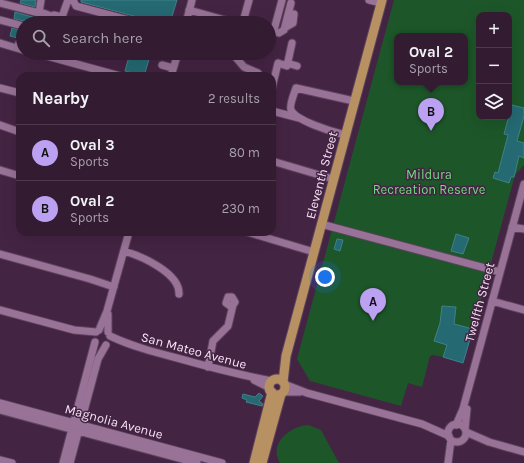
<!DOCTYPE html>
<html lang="en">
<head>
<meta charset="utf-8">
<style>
	body { margin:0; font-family:Karla,sans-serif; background:#3b243a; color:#f1f3f6 }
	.controls { position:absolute; right:12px; top:12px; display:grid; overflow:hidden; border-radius:8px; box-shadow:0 4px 16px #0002 }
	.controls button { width:36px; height:36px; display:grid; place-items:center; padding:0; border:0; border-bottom:1px solid #4e394d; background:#331b32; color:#f1f3f6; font:20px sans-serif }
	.you { position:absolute; left:325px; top:277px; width:14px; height:14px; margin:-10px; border:3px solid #fff; border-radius:50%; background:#1a73e8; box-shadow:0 0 0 6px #1a73e833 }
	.badge { display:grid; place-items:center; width:26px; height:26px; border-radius:50%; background:#bca0f2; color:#111; font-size:13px; font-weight:700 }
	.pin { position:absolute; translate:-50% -33px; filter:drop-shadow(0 1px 2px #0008) }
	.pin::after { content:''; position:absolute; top:21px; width:14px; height:12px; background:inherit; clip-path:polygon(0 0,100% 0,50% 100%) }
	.popup { position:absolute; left:394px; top:33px; width:74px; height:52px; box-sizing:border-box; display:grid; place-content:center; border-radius:8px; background:#331b32; filter:drop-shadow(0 1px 3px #0005); font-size:13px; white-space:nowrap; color:#a9a1ac }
	.popup b { font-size:15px; color:#f1f3f6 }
	.popup::after { content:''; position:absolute; left:50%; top:100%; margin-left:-8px; border:8px solid transparent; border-top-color:#331b32 }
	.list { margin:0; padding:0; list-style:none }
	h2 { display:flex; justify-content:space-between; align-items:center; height:52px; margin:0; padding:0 16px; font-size:17px }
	h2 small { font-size:13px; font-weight:400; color:#a9a1ac }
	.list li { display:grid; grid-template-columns:26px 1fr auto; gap:12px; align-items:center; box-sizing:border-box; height:56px; padding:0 16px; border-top:1px solid #4e394d }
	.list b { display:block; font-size:15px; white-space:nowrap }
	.list p { margin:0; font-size:13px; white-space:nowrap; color:#a9a1ac }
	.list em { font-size:13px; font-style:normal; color:#a9a1ac }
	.icon { flex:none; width:22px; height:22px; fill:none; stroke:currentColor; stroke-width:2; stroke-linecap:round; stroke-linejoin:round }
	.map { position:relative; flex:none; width:524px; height:463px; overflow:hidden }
	.search { position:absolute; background:#331b32; box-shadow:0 4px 16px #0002; left:16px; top:16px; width:260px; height:44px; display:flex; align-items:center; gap:10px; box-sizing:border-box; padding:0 14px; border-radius:22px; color:#a9a1ac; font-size:15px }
	.panel { position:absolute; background:#331b32; box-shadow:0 4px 16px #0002; left:16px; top:72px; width:260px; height:164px; border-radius:12px }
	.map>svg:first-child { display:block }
	.green { fill:#1d5729; fill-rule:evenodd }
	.building { fill:#256972; stroke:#3f818a }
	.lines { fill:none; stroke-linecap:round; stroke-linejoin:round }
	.minor-casing { stroke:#5e435e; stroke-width:9 }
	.major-casing { stroke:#5e435e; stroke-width:11 }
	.minor { stroke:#987397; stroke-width:7 }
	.major { stroke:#b79162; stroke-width:9 }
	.labels { text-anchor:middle; stroke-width:3; stroke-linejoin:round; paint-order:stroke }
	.park-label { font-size:13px; fill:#6fd980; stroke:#442443 }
	.street-label { font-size:13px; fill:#f6e2f5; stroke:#442443 }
</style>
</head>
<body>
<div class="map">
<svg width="524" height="463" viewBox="0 0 524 463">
	<rect width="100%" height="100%" fill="#442443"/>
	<path class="green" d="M394,0H524V165L515,175L473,329L460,326L445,350L443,357L433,355L430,356L422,387L408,383L401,406L310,381L297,359ZM479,15H509V117H479ZM397,36H465V82H397Z
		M308,425L321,430L339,463H280C268,443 291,426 308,425Z"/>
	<path class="building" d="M21,0H36L35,7L20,3Z
		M81,0H177L170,23H146L141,18L81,2Z
		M15,12L36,18L35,23L14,19Z
		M101,18L121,23H99Z
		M46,20L54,22H63L66,20L74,22L45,23Z
		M12,28L23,31V37L18,38L10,36Z
		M130,53H151L144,76L125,71Z
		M512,105L524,108V116L517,141L524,143V158L519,156L514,177H511L509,183L493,178L495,172L498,173L508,135L504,134Z
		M456,234L469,238L463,254L451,251Z
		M337,239L343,240L340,251L334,249Z
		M442,306L456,307L454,324L473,329L463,363L443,357L447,345L434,341L440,323Z
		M259,393L263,396L259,401L263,404L262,406L246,402L247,400L242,398L243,394L255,397Z"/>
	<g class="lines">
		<g class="minor-casing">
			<path id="minor" d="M73,0L76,6L140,23
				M369,0L381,3
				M0,3L39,13L41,0
				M189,10L232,22
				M0,20L23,26
				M40,23L43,13L54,17V15L62,17L68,0
				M186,23L192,0
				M245,23L243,22L249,0
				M286,27L293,23L294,14
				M270,31L274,30L282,0
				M273,31L279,33L284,30L291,3
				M0,43L23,50
				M17,48L19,43L23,42
				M36,53L120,76
				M164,53L177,57
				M232,53L244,67L258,73
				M287,63L297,66
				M162,65L173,68
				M171,76L178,53
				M0,88L20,93
				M272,88L278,63L287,66L292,43
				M272,111L299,118
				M0,125L20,132
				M345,135C333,132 296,121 291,110C289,105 294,94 296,88L354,101
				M272,161L333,179
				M0,170L20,176
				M321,224L500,272
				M512,227L524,229
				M247,232L314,252
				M124,251C141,256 180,273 179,294
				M0,254L90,279L114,287
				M492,301L524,310
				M0,310L74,330L96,332
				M108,314V332
				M99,330L107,311L129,232
				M110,336C131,346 154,352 177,358C209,367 240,375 272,381
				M208,367L213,341L228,326L233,305L235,302L232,297H228L226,303L230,306L233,305
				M254,380L270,388
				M284,384L307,393L422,424L449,436
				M283,392H300
				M0,403L222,463
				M0,410L197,463
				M448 433a9 9 0 1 1 18 0a9 9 0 1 1-18 0Z
				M456,425L463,409L524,184
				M465,429L467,409
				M466,432L489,442L524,452
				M0,460L12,463
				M63,463L95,342
				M70,463L98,359L106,345
				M448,463L451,440"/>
		</g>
		<g class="major-casing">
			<path id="major" d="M269 387a8 8 0 1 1 16 0a8 8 0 1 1-16 0Z
				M283,382L286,356L382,0
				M254,463L272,392
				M262,463L281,394"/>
		</g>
		<use href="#minor" class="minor"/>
		<use href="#major" class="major"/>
	</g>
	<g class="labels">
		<g class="park-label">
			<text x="429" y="179">Mildura<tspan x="429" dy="15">Recreation Reserve</tspan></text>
		</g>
		<g class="street-label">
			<text transform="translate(321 175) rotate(-75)" y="5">Eleventh Street</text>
			<text transform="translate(479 302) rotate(-75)" y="5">Twelfth Street</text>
			<text transform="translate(194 350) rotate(15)" y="5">San Mateo Avenue</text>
			<text transform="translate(114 421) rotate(15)" y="5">Magnolia Avenue</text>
		</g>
	</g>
</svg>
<div class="controls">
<button>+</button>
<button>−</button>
<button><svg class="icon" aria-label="layers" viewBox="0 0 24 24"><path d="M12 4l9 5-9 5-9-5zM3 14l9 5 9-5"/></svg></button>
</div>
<div class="you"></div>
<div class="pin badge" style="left:373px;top:321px">A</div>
<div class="pin badge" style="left:431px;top:131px">B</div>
<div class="popup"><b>Oval 2</b>Sports</div>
<div class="search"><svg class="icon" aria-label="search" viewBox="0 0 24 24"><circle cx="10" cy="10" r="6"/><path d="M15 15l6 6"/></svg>Search here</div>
<section class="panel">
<h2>Nearby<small>2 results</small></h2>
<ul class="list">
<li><span class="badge">A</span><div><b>Oval 3</b><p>Sports</p></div><em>80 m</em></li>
<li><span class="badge">B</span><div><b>Oval 2</b><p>Sports</p></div><em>230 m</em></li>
</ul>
</section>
</div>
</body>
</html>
